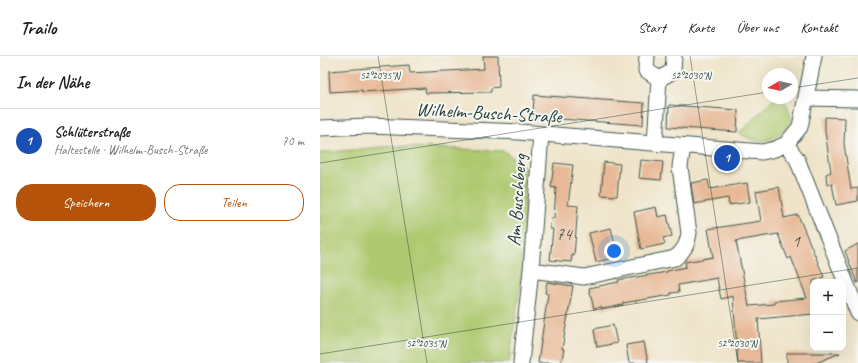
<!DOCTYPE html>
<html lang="de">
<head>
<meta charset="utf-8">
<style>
	body { margin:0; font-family:Caveat,sans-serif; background:#f6f6f6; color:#222 }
	.controls { position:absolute; right:12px; bottom:12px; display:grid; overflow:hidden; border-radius:8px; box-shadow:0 4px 16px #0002 }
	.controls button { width:36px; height:36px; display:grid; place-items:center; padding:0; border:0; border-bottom:1px solid #e0e0e0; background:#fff; color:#222; font:20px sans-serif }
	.compass { position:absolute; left:442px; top:12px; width:36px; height:36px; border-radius:50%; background:#fff; box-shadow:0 4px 16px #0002; rotate:261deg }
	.you { position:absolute; left:294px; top:195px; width:14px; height:14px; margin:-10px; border:3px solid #fff; border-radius:50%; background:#1a73e8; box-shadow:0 0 0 6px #1a73e833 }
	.badge { display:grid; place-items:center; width:26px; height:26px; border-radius:50%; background:#b45309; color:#fff; font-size:13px; font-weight:700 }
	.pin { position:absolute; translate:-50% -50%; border:2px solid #fff; box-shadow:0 1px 4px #0006 }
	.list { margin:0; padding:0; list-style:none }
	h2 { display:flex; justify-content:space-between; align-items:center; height:52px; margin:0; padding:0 16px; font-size:17px }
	h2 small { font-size:13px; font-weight:400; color:#767676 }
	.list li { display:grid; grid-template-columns:26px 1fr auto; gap:12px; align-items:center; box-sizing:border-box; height:64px; padding:0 16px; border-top:1px solid #e0e0e0 }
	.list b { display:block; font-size:15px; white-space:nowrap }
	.list p { margin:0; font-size:13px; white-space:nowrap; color:#767676 }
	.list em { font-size:13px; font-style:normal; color:#767676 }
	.actions { display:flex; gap:8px; padding:12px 16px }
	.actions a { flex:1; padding:9px 0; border:1px solid #b45309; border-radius:16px; text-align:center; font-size:14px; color:#b45309 }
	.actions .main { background:#b45309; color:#fff }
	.map { position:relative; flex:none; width:538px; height:307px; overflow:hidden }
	header { display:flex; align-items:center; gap:24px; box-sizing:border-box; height:56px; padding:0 20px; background:#fff; border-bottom:1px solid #e0e0e0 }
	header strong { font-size:19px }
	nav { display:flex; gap:22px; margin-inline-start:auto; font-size:14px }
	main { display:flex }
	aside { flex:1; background:#fff }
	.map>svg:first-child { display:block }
	.green { fill:#afc96f; stroke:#678352 }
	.building { fill:#e8b996; fill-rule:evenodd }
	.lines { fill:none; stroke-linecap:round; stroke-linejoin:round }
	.minor-casing { stroke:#3e564a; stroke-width:17 }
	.minor { stroke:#fff; stroke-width:15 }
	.ticks { fill:none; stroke:#1f3d34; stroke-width:1; stroke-opacity:0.45 }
	.labels { text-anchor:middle; stroke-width:4; stroke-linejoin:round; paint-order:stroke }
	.number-label { font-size:17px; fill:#515c4c }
	.street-label { font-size:19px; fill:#1f3d34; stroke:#f6f6f2 }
	.ticks-label { font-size:10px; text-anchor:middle; fill:#1f3d34; stroke:#f6f6f2; stroke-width:4; stroke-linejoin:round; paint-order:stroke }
</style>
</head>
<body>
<header>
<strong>Trailo</strong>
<nav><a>Start</a><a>Karte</a><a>Über uns</a><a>Kontakt</a></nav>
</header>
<main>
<aside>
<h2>In der Nähe<small></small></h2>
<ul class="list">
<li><span class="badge" style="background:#1a4fb4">1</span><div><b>Schlüterstraße</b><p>Haltestelle · Wilhelm-Busch-Straße</p></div><em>70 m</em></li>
</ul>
<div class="actions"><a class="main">Speichern</a><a>Teilen</a></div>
</aside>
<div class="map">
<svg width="538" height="307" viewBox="0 0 538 307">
	<rect width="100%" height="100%" fill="#f6f6f2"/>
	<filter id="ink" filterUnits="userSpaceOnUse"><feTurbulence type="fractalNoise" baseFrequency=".025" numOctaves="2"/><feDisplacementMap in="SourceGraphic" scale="8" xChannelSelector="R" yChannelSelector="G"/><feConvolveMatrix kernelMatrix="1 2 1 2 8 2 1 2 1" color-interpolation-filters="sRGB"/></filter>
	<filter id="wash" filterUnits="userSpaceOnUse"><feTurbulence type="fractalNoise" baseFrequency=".012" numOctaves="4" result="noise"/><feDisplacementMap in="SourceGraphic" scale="16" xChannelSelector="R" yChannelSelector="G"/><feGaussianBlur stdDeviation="0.9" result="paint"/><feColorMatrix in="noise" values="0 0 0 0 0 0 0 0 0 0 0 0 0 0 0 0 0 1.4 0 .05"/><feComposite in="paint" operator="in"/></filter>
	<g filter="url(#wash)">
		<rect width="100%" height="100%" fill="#efe4c9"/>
		<path class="green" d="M455,42H461L467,49L472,63C460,84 440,92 419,77Z
			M72,90L184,95L205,111L203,210L189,307H0V97Z"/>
		<g id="blocks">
			<path class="building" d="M163,0H178L179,31L171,32V36L106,37L105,32L42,36V34L10,36L9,15L89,9L90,17L164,13Z
				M214,39L324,47L323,69L213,61Z
				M349,49L418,54L417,76L348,71Z
				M505,61L525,62L524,88L531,133L538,132V145L516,149L512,128L507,129L506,118L511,116L505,75Z
				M321,104L343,106L341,124L319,122Z
				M284,106L300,108L297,140L281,139Z
				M234,107L253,109L248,149L258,150L254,200L252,199L251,206L230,204L233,173H230L231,162H234L236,132L231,131Z
				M388,124L390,133L427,127L430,146L409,149L408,142L374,148L371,127Z
				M459,131L464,162L478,159L504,221L493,225V258L438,263L441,307H418L413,240L401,243L397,222L358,229L359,236L351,237V239L303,247V249L282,253L281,251L274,253L269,232L299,226L298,224L347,216V215L366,211L365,206L393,201L388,173L441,165L436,135ZM458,178L468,203L471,201L487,242L454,245V248L429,250L416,185Z
				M336,151L338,161L347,159L352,180L343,182L345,188L321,193L314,156Z
				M291,172L298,201L276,206L269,177Z
				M538,188V227H537L525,195Z
				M227,226L253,230L242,293H244L241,307H218L228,238L225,237Z
				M293,269L297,287L277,291L274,273Z
				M324,286L328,307H309L306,289Z
				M467,297H520L496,307H467Z"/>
		</g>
	</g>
	<g filter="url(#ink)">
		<use href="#blocks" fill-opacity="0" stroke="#3e564a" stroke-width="1"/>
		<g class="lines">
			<g class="minor-casing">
				<path id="minor" d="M327,0L326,14L339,23
					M339,23L353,15L354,0
					M486,42L538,43
					M0,72L49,70L199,76L442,96L455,93L466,88L480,71L494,0
					M335,87L339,23
					M466,88L477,103L538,257
					M211,214L264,221L355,202C364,195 367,189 369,177L360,111L363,90
					M201,307L211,214L221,78"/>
			</g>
			<use href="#minor" class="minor"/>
		</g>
	</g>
	<path class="ticks" d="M58,0L107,307M370,0L418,307M472,32L538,22M0,107L448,36M0,298L538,212"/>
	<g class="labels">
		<g class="number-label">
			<text x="244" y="184">74</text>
			<text x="476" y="191">1</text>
		</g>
		<g class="street-label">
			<text transform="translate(169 56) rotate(3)" y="7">Wilhelm-Busch-Straße</text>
			<text transform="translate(196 144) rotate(-86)" y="7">Am Buschberg</text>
		</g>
	</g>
	<g class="ticks-label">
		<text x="60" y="23">52°20'35"N</text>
		<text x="371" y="23">52°20'30"N</text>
		<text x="106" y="291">52°20'35"N</text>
		<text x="417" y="291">52°20'30"N</text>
	</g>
</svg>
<div class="controls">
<button>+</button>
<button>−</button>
</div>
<svg class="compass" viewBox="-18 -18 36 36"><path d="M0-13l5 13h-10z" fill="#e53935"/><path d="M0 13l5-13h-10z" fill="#767676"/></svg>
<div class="you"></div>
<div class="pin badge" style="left:407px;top:102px;background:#1a4fb4">1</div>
</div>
</main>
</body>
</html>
